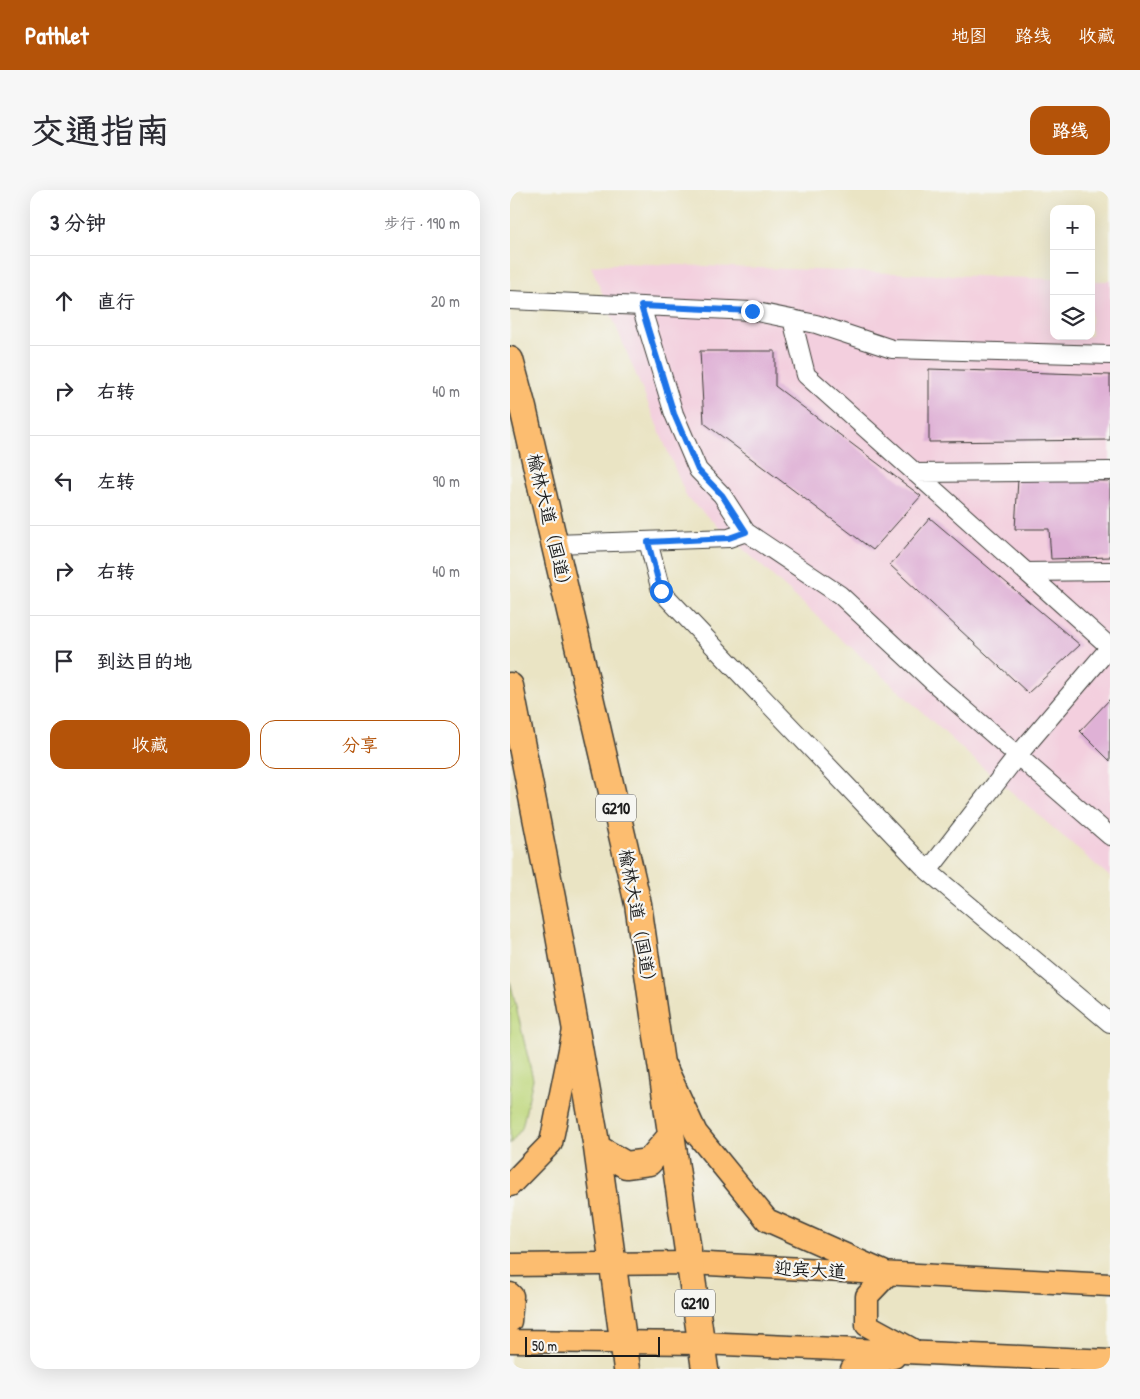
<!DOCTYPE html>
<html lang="zh">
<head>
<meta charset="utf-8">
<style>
	body { margin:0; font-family:"Patrick Hand","LXGW WenKai TC",sans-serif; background:#f7f7f7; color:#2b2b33 }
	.controls { position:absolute; right:15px; top:15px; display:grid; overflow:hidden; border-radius:10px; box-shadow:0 5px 20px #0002 }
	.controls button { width:45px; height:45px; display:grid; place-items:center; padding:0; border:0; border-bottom:1px solid #e1e1e2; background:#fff; color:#2b2b33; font:25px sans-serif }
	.scale { position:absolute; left:15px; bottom:12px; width:135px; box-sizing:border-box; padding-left:5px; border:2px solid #1c1c1c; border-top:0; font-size:14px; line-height:18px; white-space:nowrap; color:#1c1c1c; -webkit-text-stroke:4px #f6f6f2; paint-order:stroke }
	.stop { position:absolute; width:15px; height:15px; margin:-11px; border:4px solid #1a73e8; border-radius:50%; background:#fff }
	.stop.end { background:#1a73e8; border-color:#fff; box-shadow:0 1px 5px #0008 }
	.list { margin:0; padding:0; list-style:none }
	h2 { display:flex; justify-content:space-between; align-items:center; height:65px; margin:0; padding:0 20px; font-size:21px }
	h2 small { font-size:16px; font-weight:400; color:#7c7c81 }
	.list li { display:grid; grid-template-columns:32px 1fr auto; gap:15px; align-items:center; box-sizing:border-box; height:90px; padding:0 20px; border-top:1px solid #e1e1e2 }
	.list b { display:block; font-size:19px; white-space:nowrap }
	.list em { font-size:16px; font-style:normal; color:#7c7c81 }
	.actions { display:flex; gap:10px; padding:15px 20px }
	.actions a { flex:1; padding:11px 0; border:1px solid #b45309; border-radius:15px; text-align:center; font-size:18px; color:#b45309 }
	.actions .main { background:#b45309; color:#fff }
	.icon { flex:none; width:28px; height:28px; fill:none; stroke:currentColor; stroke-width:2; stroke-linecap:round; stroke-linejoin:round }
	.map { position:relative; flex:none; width:600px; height:1179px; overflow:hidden; border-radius:15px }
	header { display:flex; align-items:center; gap:30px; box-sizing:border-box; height:70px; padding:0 25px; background:#b45309; color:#fff }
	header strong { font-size:24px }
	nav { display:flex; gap:28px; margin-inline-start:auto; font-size:18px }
	.intro { display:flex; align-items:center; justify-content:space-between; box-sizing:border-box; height:120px; padding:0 30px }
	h1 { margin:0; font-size:35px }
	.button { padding:12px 22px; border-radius:15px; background:#b45309; color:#fff; font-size:18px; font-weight:700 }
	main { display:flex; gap:30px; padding:0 30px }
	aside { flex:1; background:#fff; border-radius:15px; box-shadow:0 5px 20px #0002 }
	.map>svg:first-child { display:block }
	.built { fill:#f3cfde }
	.green { fill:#bed77b; stroke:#6d7a4c }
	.building { fill:#dfb1d6 }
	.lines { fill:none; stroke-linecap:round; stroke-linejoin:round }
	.minor-casing { stroke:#3b3a35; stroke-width:20 }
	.major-casing { stroke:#3b3a35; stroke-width:25 }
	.highway-casing { stroke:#3b3a35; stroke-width:29 }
	.path { stroke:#3b3a35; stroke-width:3; stroke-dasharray:1 4; stroke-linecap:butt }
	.minor { stroke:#fff; stroke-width:18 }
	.major { stroke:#fcbd6f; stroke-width:22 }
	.highway { stroke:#fcbd6f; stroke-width:26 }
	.route { stroke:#1a73e8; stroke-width:6 }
	.labels { text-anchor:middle; stroke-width:4.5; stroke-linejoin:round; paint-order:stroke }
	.shield { fill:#f6f6f2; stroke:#5d5d5c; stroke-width:1 }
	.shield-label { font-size:16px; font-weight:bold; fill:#1c1c1c }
	.street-label { font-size:18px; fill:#1c1c1c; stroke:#f6f6f2 }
</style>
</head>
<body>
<header>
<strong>Pathlet</strong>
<nav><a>地图</a><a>路线</a><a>收藏</a></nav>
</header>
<div class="intro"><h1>交通指南</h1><a class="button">路线</a></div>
<main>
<aside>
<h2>3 分钟<small>步行 · 190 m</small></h2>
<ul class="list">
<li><svg class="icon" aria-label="ahead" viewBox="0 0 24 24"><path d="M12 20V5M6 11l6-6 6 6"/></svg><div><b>直行</b></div><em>20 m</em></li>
<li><svg class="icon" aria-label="right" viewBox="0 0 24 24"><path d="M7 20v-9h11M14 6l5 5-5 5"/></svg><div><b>右转</b></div><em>40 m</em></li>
<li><svg class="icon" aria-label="left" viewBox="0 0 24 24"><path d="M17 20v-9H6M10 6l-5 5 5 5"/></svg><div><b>左转</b></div><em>90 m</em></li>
<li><svg class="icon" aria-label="right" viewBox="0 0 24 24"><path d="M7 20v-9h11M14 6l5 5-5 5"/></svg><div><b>右转</b></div><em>40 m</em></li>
<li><svg class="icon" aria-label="arrive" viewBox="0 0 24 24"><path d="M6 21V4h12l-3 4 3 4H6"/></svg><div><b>到达目的地</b></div></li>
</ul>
<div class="actions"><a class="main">收藏</a><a>分享</a></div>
</aside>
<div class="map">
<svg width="600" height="1179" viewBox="0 0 600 1179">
	<rect width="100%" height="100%" fill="#f6f6f2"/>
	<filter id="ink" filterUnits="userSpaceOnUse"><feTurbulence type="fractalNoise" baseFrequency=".02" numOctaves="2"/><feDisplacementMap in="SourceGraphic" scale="10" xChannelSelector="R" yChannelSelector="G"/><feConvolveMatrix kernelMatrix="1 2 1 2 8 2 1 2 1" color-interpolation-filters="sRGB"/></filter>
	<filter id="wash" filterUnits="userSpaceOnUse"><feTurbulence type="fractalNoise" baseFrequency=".0096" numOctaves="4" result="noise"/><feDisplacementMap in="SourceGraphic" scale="20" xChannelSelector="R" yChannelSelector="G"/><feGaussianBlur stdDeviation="1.12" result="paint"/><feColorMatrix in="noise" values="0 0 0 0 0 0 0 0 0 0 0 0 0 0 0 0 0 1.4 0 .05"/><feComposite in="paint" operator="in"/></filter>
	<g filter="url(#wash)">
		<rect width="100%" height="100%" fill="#eae4c4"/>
		<path class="built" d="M114,73L544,89V146H581V91H600V687L468,573L177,308L81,76Z"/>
		<path class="green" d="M0,791L23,889L12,938L0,954Z"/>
		<g id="blocks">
			<path class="building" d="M190,161H265V196L411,306L363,360L194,233Z
				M419,179L600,185V250L419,252Z
				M508,289L600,291V367L541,369L539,339H505Z
				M420,328L570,455L518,503L380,375Z
				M600,509V571L570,541Z"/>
		</g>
	</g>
	<g filter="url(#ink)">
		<use href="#blocks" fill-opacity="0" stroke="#3b3a35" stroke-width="1"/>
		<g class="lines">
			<g class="minor-casing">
				<path id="minor" d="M0,110L242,121L306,134L382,159L600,165
					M131,116L164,224L188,280L212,305L236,342L330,405L423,492L600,646
					M282,129L296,185L600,457
					M405,283L600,281
					M138,351L151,401L418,681L508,565L600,457
					M45,354L219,348L236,342
					M516,382L600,381
					M418,681L600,833"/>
			</g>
			<g class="major-casing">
				<path id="major" d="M156,878L186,943L257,1030L378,1084L357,1106V1135L401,1159
					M0,995L41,953L64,840
					M0,1075L179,1073L600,1095
					M0,1104L2,1106L0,1131
					M0,1151L191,1153L600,1171
					M342,1179L384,1167"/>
			</g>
			<g class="highway-casing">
				<path id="highway" d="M0,170L13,218L128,714L195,1179
					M0,496L45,723L87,958L117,1179
					M87,958L116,975L139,972L161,946"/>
			</g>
			<path class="path" d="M0,813L5,814"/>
			<use href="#minor" class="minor"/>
			<use href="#major" class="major"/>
			<use href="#highway" class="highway"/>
		</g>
	</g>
	<g class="lines" filter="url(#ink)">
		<path class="route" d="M151,401L138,352L219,348L236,342L212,305L188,280L164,224L131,116L242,121"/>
	</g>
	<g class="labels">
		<g class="shield">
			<rect x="86" y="604.5" width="40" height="27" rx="4"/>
			<rect x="165" y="1099.5" width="40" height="27" rx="4"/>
		</g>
		<g class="shield-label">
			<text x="106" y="624">G210</text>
			<text x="185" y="1119">G210</text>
		</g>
		<g class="street-label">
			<text transform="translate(40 334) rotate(77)" y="6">榆林大道（国道）</text>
			<text transform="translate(128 730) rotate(80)" y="6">榆林大道（国道）</text>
			<text transform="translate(300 1080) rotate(3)" y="6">迎宾大道</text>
		</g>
	</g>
</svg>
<div class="controls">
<button>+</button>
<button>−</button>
<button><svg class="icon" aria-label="layers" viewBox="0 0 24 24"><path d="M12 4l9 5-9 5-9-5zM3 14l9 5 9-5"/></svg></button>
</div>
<div class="scale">50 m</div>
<div class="stop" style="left:151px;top:401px"></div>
<div class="stop end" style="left:242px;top:121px"></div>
</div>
</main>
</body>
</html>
